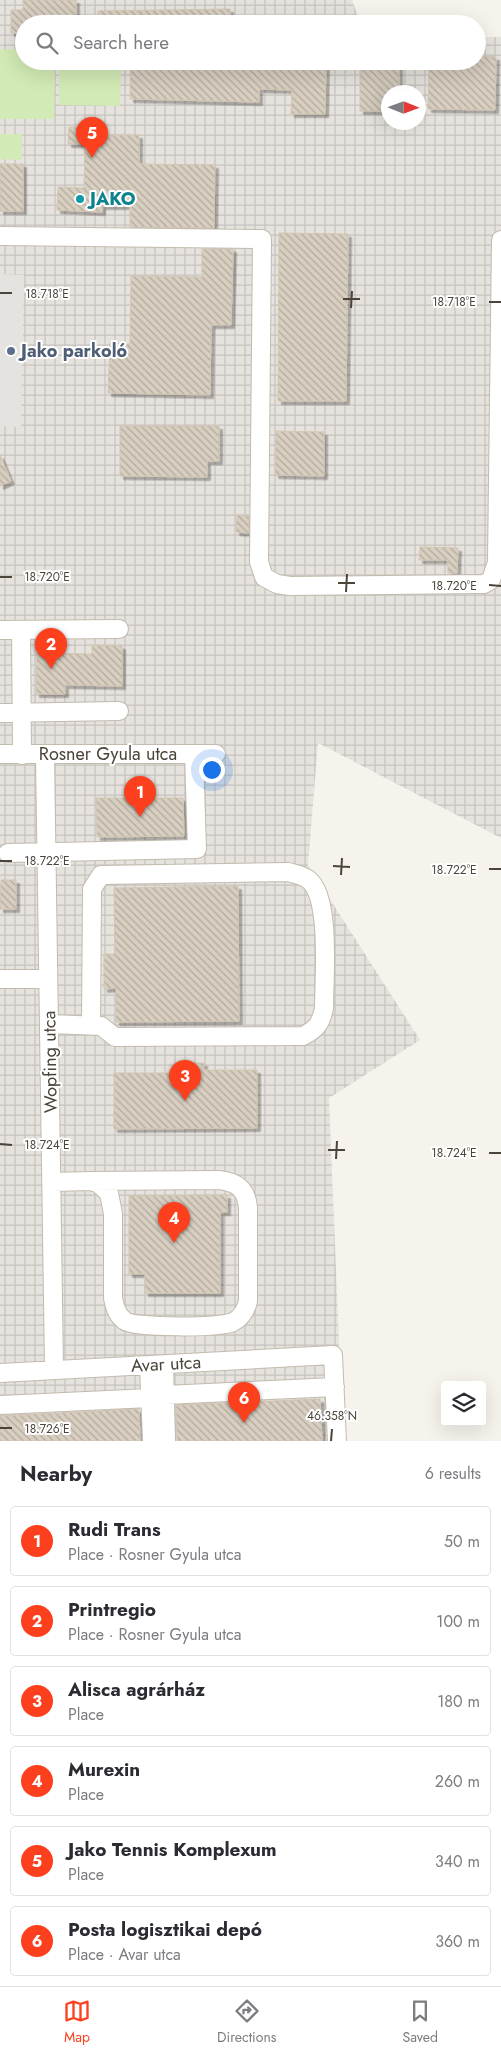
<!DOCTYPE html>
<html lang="en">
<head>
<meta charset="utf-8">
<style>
	body { margin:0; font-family:Jost,sans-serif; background:#f7f7f7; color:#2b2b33 }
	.controls { position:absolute; right:15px; bottom:15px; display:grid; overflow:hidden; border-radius:5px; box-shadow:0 5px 20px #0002 }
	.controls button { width:45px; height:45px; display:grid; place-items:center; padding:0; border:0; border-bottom:1px solid #e1e1e2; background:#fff; color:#2b2b33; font:25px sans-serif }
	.compass { position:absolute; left:381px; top:85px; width:45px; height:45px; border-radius:50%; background:#fff; box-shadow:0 5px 20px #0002; rotate:91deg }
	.you { position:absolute; left:211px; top:769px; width:18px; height:18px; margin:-12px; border:4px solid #fff; border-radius:50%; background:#1a73e8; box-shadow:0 0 0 8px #1a73e833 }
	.badge { display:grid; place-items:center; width:32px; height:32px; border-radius:50%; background:#fc3f1d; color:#fff; font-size:16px; font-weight:700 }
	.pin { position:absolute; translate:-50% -41px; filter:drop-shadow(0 1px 2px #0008) }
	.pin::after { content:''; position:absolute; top:26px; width:18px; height:15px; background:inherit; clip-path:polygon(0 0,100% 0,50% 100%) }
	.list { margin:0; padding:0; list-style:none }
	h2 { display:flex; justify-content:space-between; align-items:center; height:65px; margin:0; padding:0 20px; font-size:21px }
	h2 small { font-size:16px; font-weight:400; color:#7c7c81 }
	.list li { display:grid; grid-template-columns:32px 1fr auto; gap:15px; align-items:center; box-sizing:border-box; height:70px; margin:0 10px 10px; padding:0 10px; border:1px solid #e1e1e2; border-radius:5px }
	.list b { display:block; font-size:19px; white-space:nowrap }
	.list p { margin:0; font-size:16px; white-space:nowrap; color:#7c7c81 }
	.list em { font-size:16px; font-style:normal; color:#7c7c81 }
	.icon { flex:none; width:28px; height:28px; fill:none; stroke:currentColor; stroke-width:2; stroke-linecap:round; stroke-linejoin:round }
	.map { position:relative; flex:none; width:501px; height:1441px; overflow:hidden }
	.search { position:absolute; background:#fff; box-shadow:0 5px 20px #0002; left:15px; right:15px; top:15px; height:55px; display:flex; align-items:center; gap:12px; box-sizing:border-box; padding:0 18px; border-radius:28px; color:#7c7c81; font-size:19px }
	.sheet { height:545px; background:#fff }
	nav { display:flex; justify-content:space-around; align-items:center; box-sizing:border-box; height:70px; border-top:1px solid #e1e1e2; background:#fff; font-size:14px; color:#7c7c81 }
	nav a { display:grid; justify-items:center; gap:2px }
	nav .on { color:#fc3f1d }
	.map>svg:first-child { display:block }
	.industrial { fill:url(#industrial-grid); fill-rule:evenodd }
	.grass { fill:#d2eab5 }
	.parking { fill:#e5e3e0 }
	.building { fill:url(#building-back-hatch); stroke:#d3c7b4; filter:url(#shadow) }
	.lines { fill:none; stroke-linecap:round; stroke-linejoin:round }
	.minor-casing { stroke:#c2bbae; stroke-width:20 }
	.minor { stroke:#fff; stroke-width:18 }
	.ticks { fill:none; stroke:#4b4439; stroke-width:2 }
	.culture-dot { fill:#0f9aa8; stroke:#fff; stroke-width:2 }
	.service-dot { fill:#5c6f8a; stroke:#fff; stroke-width:2 }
	.labels { text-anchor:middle; stroke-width:4; stroke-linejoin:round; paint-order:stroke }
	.culture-label { font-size:18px; font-weight:bold; fill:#0d838f; stroke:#fff; text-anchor:start }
	.service-label { font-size:18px; font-weight:bold; fill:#4e5e75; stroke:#fff; text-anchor:start }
	.street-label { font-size:18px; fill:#4b4439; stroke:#fff }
	.ticks-label { font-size:12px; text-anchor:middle; fill:#4b4439; stroke:#fff; stroke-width:4; stroke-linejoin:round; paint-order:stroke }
</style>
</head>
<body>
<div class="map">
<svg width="501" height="1441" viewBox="0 0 501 1441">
	<defs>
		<pattern id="industrial-grid" width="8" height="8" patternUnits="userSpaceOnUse" patternTransform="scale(1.25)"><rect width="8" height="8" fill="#e6e2dd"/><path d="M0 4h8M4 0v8" fill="none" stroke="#c7c3be"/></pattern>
		<pattern id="building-back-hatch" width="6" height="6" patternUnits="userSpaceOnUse" patternTransform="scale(1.25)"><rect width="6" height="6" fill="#d8cfc1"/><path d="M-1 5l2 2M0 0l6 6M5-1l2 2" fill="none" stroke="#b1aa9e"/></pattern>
		<filter id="shadow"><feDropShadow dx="3.5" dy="3.5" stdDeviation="0" flood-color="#0004"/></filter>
	</defs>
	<rect width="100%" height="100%" fill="#f6f3ec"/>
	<path class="industrial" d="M0,0H352L361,24H24V61H477V37H501V838L318,743L308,865L420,1040L329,1098L343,1441H0ZM388,92H418V122H388Z"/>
	<path class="grass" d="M0,49L24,50V61H55L54,119H0Z
		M59,61H121L120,106L59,105Z
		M0,134H22V160L0,159Z"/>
	<path class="parking" d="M0,274L24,275L21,427L0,426Z"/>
	<path class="building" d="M23,0H76V24H24V34L11,33V10H23Z
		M230,9V24H98V11Z
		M477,56L496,57L495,110L428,109L429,61H477Z
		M131,61H326L325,114H291L292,90L259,89V102L130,99Z
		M360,61H399V92H388V111H360Z
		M69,127L100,128V135H139V164L215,165L214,228L130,227V206H102V212L57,210L58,187L84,188L85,144H68Z
		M0,164H23V211H0Z
		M279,233L348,234L346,401H278Z
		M202,249H233L231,325H211L210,395L108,393L110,343L130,344L131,276L202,277Z
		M120,426H219V461H207V477L120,476Z
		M276,431L324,432V476L275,475Z
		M0,455L11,481L0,486Z
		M237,515L249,516V533L236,532Z
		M420,547L458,548L457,573H448V560H419Z
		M92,645L122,646V686L65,685V694H36L37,653L92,654Z
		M96,798H183L184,836L97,837Z
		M1,880H16V909H0Z
		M238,886L239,1021L116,1022V988L104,989V954H115L114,888Z
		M204,1063V1070H257V1128L114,1129V1073H176V1064Z
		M227,1195V1212H220V1293H145V1274H129V1196Z
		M320,1399L322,1441H177L176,1405Z
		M139,1409L140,1441H0V1416Z"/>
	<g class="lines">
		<g class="minor-casing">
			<path id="minor" d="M0,236L262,239L259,562L264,577L277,584L290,586L484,584L491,580L497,562L501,240
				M0,630L119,629
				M21,630L22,755
				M0,713L119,711
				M0,754H216
				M45,755L54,1369
				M8,853L197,849L194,754
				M0,979H48
				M49,1024L101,1026L115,1037L303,1036C317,1029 321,1023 324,1008C324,979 331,898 309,880C303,875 295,874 288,872L101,875L92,889L91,1025
				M51,1182L90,1181L98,1183L109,1193L113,1214V1298C115,1308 117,1315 125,1321C135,1328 222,1328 233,1322C241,1318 246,1310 248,1301V1207C246,1188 236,1182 219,1180L90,1181
				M149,1365L152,1441
				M164,1365L166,1441
				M0,1373L333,1355L337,1441
				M165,1395L335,1387
				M0,1405L150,1398"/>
		</g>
		<use href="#minor" class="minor"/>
	</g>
	<path class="ticks" d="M0,293H12M343,299H360M489,302H501M351,308L352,291M0,577H12M338,583H355M489,585L501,586M346,592L347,574M0,861H12M333,866L350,867M489,869H501M341,875L342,858M0,1144L12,1145M328,1150H345M489,1153H501M336,1159L337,1141M0,1428H12M331,1441L332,1429"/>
	<circle class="culture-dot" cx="80" cy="199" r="5"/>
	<circle class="service-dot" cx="11" cy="351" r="5"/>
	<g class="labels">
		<g class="culture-label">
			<text x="90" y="205">JAKO</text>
		</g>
		<g class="service-label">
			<text x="21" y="357">Jako parkoló</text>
		</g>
		<g class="street-label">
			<text x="108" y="760">Rosner Gyula utca</text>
			<text transform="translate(50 1062) rotate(-91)" y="6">Wopfing utca</text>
			<text transform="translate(166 1364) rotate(-3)" y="6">Avar utca</text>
		</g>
	</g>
	<g class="ticks-label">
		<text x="47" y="298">18.718°E</text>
		<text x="454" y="306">18.718°E</text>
		<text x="47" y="581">18.720°E</text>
		<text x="454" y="590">18.720°E</text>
		<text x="47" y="865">18.722°E</text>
		<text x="454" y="874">18.722°E</text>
		<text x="47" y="1149">18.724°E</text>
		<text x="454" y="1157">18.724°E</text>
		<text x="332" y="1420">46.358°N</text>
		<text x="47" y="1433">18.726°E</text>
	</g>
</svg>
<div class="controls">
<button><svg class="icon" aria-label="layers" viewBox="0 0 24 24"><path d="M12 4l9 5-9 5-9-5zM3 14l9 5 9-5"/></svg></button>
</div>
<svg class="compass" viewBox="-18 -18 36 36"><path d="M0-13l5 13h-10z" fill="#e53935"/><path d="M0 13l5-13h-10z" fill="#7c7c81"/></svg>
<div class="you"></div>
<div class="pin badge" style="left:140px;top:817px">1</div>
<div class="pin badge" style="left:51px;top:669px">2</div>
<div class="pin badge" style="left:185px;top:1101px">3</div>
<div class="pin badge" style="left:174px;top:1243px">4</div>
<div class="pin badge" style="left:92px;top:158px">5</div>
<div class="pin badge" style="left:244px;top:1423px">6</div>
<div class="search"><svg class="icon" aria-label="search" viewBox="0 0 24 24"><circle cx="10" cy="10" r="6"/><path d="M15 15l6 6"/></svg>Search here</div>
</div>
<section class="sheet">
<h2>Nearby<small>6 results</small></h2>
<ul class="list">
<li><span class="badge">1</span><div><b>Rudi Trans</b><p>Place · Rosner Gyula utca</p></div><em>50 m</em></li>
<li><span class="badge">2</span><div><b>Printregio</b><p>Place · Rosner Gyula utca</p></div><em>100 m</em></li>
<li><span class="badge">3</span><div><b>Alisca agrárház</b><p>Place</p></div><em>180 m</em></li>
<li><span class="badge">4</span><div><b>Murexin</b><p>Place</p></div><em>260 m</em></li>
<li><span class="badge">5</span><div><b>Jako Tennis Komplexum</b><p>Place</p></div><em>340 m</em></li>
<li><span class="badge">6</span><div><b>Posta logisztikai depó</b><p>Place · Avar utca</p></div><em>360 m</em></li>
</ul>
</section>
<nav>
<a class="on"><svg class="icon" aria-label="map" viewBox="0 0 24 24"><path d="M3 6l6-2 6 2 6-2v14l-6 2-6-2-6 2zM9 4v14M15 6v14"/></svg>Map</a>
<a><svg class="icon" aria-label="directions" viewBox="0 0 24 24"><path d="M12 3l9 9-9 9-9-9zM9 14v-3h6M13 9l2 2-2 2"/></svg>Directions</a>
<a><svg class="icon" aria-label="saved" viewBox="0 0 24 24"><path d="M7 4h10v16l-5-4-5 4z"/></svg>Saved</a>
</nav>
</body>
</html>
